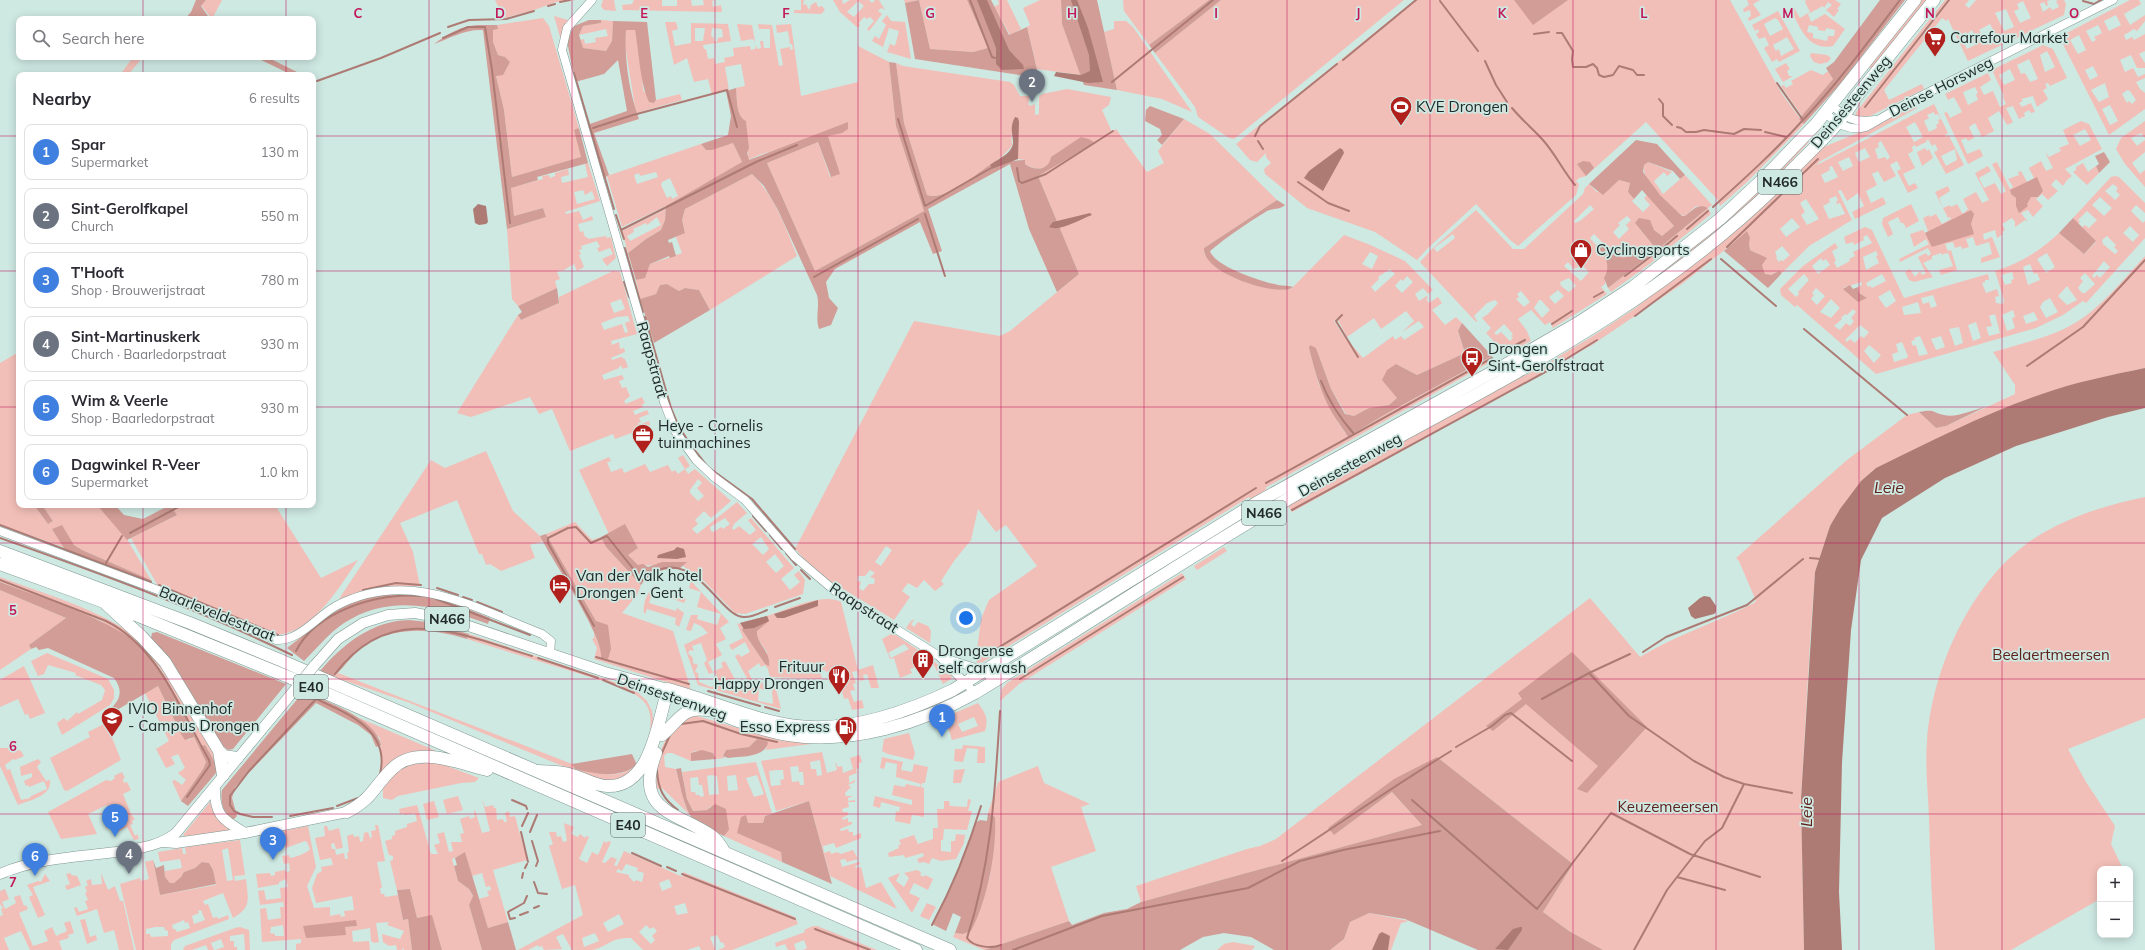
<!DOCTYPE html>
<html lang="en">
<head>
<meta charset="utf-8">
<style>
	body { margin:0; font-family:Mulish,sans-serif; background:#f7f7f7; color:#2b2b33 }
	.controls { position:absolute; right:12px; bottom:12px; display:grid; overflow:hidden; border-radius:8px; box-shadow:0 2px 10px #0003 }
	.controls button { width:36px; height:36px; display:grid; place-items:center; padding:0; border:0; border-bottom:1px solid #e1e1e2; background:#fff; color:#2b2b33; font:20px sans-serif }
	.you { position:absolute; left:966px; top:618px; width:14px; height:14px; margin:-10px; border:3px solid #fff; border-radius:50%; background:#1a73e8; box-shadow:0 0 0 6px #1a73e833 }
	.badge { display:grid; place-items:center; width:26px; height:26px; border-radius:50%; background:#2563eb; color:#fff; font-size:13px; font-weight:700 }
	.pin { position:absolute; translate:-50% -33px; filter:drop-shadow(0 1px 2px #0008) }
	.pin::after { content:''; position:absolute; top:21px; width:14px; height:12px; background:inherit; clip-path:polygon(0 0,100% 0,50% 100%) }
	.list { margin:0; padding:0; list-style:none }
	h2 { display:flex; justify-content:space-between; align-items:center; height:52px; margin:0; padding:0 16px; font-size:17px }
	h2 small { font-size:13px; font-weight:400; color:#7c7c81 }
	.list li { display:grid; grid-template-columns:26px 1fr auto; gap:12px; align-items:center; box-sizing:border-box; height:56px; margin:0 8px 8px; padding:0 8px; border:1px solid #e1e1e2; border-radius:8px }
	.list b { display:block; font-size:15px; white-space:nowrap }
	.list p { margin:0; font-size:13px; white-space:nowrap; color:#7c7c81 }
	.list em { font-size:13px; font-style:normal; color:#7c7c81 }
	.icon { flex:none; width:22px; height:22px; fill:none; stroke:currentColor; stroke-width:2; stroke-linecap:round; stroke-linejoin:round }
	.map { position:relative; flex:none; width:2145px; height:950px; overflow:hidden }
	.search { position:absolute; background:#fff; box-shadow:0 2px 10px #0003; left:16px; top:16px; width:300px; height:44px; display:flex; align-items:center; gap:10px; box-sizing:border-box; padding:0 14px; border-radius:8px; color:#7c7c81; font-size:15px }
	.panel { position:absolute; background:#fff; box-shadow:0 2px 10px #0003; left:16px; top:72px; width:300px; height:436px; border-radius:8px }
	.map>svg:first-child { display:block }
	.green { fill:#f2bfb8; fill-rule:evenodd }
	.forest { fill:#d19d96 }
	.water { fill:#ad7b74 }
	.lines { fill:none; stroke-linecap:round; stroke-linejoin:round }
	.stream { stroke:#ad7b74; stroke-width:2 }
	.minor-casing { stroke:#7f9791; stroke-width:9 }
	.major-casing { stroke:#7f9791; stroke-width:11 }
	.highway-casing { stroke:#7f9791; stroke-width:13 }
	.minor { stroke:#fff; stroke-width:8 }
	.major { stroke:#fff; stroke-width:10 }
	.highway { stroke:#fff; stroke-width:12 }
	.major-bridge-casing { stroke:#7f9791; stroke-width:11; stroke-linecap:butt }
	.major-bridge { stroke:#fff; stroke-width:10 }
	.grid { fill:none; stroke:#c2185b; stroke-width:1; stroke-opacity:0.55 }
	.labels { text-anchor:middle; stroke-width:3.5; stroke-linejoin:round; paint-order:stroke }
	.shield { fill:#cee8e2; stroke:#556360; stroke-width:1 }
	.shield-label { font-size:14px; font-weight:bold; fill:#212a28 }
	.poi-label { font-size:15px; fill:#212a28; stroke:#cee8e2; text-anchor:start }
	.street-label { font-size:15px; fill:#212a28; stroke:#cee8e2 }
	.park-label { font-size:15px; fill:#60211c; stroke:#cee8e2 }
	.water-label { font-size:16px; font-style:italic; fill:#60211c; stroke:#cee8e2 }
	.grid-label { font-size:13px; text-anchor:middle; font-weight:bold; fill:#c2185b; stroke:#cee8e2; stroke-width:3.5; stroke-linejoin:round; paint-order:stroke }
</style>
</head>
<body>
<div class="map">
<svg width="2145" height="950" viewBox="0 0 2145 950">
	<rect width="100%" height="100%" fill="#cee8e2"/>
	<path class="green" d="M206,0H222L212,19L201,5Z
		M495,0H577L556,2L534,10L504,18Z
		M603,0H614L616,11L604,10L601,6Z
		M634,0H662V6H677V0H691L692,6L704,5L703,0H715L712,1L713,7L721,5L722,12L623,10L622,5L632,4Z
		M801,0H804L803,5L806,4L809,10L811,5L816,2L818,7L822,6L825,10L821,14L794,13V10H801Z
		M833,0H842L843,4L850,0H869L872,3L875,0H879L885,10L881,8L878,11L882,14L869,31L867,29L874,21L870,17L867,19L864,17L859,23L860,25L858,28L840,12ZM858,1L864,6L854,17L847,12Z
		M904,0H967L988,48L973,52L930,49L919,0L905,3Z
		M998,0H1007L1021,29L1010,35L994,7L999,4Z
		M1040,0H1061L1062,24L1081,75L1037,69L1027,27L1030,25L1023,8Z
		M1123,0H1209L1149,45L1124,11Z
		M1221,0H1404L1234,139L1229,138L1198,117L1195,107L1155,53Z
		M1415,0H1730L1782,94L1804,124L1746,183L1720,206L1717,199L1646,122L1586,176L1579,178L1576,181L1579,184L1576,195L1518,246L1510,240L1476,204L1428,248L1417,260L1375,232L1307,208L1265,174L1264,169L1271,163L1266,157V153L1257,162L1250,160L1236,144Z
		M1747,0H1760L1753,4L1761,15L1749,21L1748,18L1751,16L1750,10L1744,12L1743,9L1749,5Z
		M1806,0H1835L1841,4L1837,9L1839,10L1834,17L1826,10L1832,5L1828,2L1824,8L1823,6L1808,14L1811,22L1825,14L1845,29L1833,46C1807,51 1800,27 1790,8L1793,6L1800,18L1810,12L1805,2ZM1809,25L1818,27V30L1825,31L1826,28L1835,30L1834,36H1828L1827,41L1813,38V33L1807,32Z
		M1919,0H1928L1874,71L1868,66Z
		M1945,0H1969L1965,5L1969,8L1976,0H2050L2047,1L2048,5L2046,6L2044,2L2040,4L2043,12L2050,7L2052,10L2059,7L2056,1L2058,0H2064L2066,4L2064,15L1968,61L1948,19L1946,21L1942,18L1884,90L1889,100L1922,84L1924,89L1870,116L1857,117L1855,115L1857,111ZM2023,1L2031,18L2020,23L2014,11L2019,9L2017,4ZM2006,9L2014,27L2004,31L1995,13ZM1990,24L1996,35L1985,40L1979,30ZM1972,30L1975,37L1972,38L1975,45L1967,49L1960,35L1966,32L1967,34Z
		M2130,0H2139L2141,4L2124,14L2130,25L2145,15V21L2137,31L2134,29L2124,35L2126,40L2132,37L2134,40L2145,34V51L2139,54L2145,63V68H2137L2131,55L2120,60L2125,72L2133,68L2138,77L2145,74V78L2136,82L2140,89L2145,93V109L2109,135L2063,44L2065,34ZM2116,15L2121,25L2109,31L2104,21ZM2098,25L2102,33L2094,37L2096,40L2092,42L2086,31ZM2079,35L2086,50L2078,54L2070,40ZM2093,66L2098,76L2090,80L2085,70ZM2105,83L2109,97L2099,102L2091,90ZM2127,90L2130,91L2136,100L2132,104L2129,101L2127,103L2122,94ZM2110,105L2118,121L2110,125L2102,109Z
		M1778,11L1800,51L1779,62L1777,59L1772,62L1764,48L1769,45L1765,37L1759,39L1756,34L1759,32L1758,29L1755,31L1752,25ZM1775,18L1778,20L1783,29L1770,36L1764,24ZM1787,37L1794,49L1781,56L1779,49L1776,51L1773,45Z
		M887,15L891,21L905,22L911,59L887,52L890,44L895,46L899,31L889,28L883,47L872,41L875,36L879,39L886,25L882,21Z
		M554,16L568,20L561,37H560Z
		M543,18L549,26L579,128L575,131L582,157L512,177L504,110L496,76L505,57L498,55L493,42V30L498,29L497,25Z
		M601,20L613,21L612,41L606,51L583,48L580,40L584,39L585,44L596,42L595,38L608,36L606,29L579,35L583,26L601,23Z
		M1114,21H1126L1133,27L1192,112L1162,99L1117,90L1104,32L1114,29Z
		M665,22H676L678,29L672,31L675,46L691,43V23L728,24L731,41L703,45L704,49H706L708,59L714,58L715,64L725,62L724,58L734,56L733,48L750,46L751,50L755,49L756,45L757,49L761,48L760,41H763L764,48H770V29H759L758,24L772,25L779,66L783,65L780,49L790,47V50L793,49L792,44H790L788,31L777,33L776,25L791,24L801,96L858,82V46L889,62L896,126L924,211L815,271L767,163L818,142L830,177L839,174L828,136L848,129L759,155L748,160L746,122C736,117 737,98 736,88L745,86L741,64L725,67L729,90L712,95L708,79L694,82L687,58L674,65ZM695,28H705L703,41H695ZM712,28L722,29L723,37L718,38L717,42L714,41V38L711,36Z
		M737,24L752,25L755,42L753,39L741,41Z
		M626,30H635L641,60L643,90L654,103L656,100L680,94L682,100L636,113L625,45Z
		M2043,45L2053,49L2067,78L2050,86L2048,83L2045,84L2047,88L2043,90L2048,99L2037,107L2033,96L2021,99L2023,101L2019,103L2022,107L2031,103L2035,112L2031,113L2029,110L2024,113L2025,116L2019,119L2013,106L2006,108L2013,122L2007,125L1999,111L1988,118L1994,131L1982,137L1975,123L1969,127L1974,138L1968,141L1966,138L1961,140L1967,154L1980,149L1983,156L1968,164L1944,113L1947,112L1950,118L1962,112L1954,97L1948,100L1945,94L1988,73L1991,80L1980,87L1984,95L1993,91L2000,107L2006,104L2003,97L2004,96L1992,70ZM2047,51L2055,67L2045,72L2040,55ZM2029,59L2038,79L2030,82L2025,73L2021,74L2017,65ZM2010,69L2015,80L2004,85L1999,75ZM1975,87L1978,93L1976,94L1978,100L1968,105L1963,92Z
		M1811,53L1827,55L1831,58L1828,62L1820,64L1814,62L1810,56Z
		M133,57H143L128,75H120Z
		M896,63L903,66L1010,82L1014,85L1020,96H1030L1028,104L1030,106L1035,104V115L1039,114V97L1042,94L1067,89L1111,97L1109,105L1102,110L1112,132L1116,129L1147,172L1164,163L1158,151L1184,119L1210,134L1277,200L1204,248V254C1230,269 1260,294 1291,289L1344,235L1368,244L1405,261L1433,290L1428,294L1423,288L1415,294L1419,301L1427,296L1428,298L1426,299L1429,303L1438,297L1442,303L1432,310L1445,325L1456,317L1462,323L1458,332L1465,353L1417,375L1396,364L1397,398L1389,405L1369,408L1354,416L1346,414L1331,389L1316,348H1309L1319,385L1336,419L1348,437L1384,415L1492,356V361L1265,488L1267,489L1251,499L1249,497L983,662L977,663L976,659L981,657L977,650L981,619L989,600L1037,566L1006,525L996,532L978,509L971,540L954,561L941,581L944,584L935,591L924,580L917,588L908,583L902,591L910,597L894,620L817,573L795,549L914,321L1000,336L1010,331L1079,274L1038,176L1095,142L1050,163C1043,171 1032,169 1025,164V160L1018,159V141L1011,134L1012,145C1009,154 964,185 954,190C945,194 936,198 927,195L904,123ZM1370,252L1378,256L1372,269L1362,264ZM1390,269L1395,274L1375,292L1371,287L1379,279L1378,277ZM1407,276L1413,282L1402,293L1395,286L1401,279L1403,281ZM1406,311L1414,321L1402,332L1419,321L1424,327L1404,340L1401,336L1395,340L1393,336L1363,358L1343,335L1334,321L1337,318L1347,337L1374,318L1381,329ZM886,546L892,550L881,566L875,562ZM870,570L875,573L870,577L875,579L874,584H869L863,591L859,588L861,582L857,581L858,576H865Z
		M1786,63L1790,69L1787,71L1789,76H1793L1783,82L1775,69Z
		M1811,70L1823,75L1828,71L1833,79L1802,116L1781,86L1784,85L1786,88L1793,84L1791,81Z
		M1914,103L1917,108L1819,162L1817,165L1934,104L1948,133L1945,135L1946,137L1949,136L1964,165L1946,174L1934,152L1938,150L1935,144L1932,146L1928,139L1926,142L1916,147L1915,145L1912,147L1913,151L1908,154L1915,168L1903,174L1909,186L1915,183L1918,188L1908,193L1897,171L1901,169L1897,161L1890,165L1896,176L1884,182L1878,171L1872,174L1877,185L1866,191L1871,203L1883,197L1886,204L1855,219L1852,212L1864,206L1858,193L1847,201L1841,190L1838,191L1852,220L1809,246L1782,273L1779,271L1770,275L1765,274L1757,253L1750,250L1747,232L1682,284L1592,345L1292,512L1288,506L1321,486L1546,364L1588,339L1634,309L1716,247L1772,197L1821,148L1863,131ZM1934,112L1935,115L1938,114L1941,119L1938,120L1939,123L1936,125L1937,128L1929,132L1924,121L1929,118L1927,115ZM1915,122L1923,137L1914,142L1906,127ZM1881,141L1890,157L1887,160L1885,157L1878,159L1875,149L1879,147L1878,143ZM1865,148L1870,157L1859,162L1855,153ZM1955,149L1957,160L1946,166L1941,156ZM1849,157L1853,166L1843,171L1838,162ZM1832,166L1838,177L1825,183L1821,175L1830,170L1829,167ZM1836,196L1838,200L1836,202L1837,204L1840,203L1845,214L1829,219L1823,206L1830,202L1829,199ZM1806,199L1819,219L1807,225L1801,215L1805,212L1800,203ZM1792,218L1800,227L1786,237L1780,229ZM1782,246L1790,255L1783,261L1781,260L1779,262L1776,258L1777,257L1775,252Z
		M2081,121L2089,124L2102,149L2065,169L2072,176L2067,180L2063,186L2056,179L2051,185L2058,191L2048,200L2042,194L2036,199L2043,206L2033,217L2028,210L2021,213L2028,222L2025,220L2015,227V222L2012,218L2002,224L2005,230L2002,232L2003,234L1997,238L1995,230L1983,234L1984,240L1992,237L2000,257L1981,263V258L1992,254L1989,242L1976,246L1973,237L1966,239L1969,247L1962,249L1961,246L1955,248L1953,242L1945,244L1948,251L1951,250L1957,270L1941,275L1939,270L1953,266L1948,253L1943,254V256L1941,253L1932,256V259L1923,263L1933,277L1914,282L1909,280L1905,272L1910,269L1915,277L1920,271L1922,275L1926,273L1918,257L1926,253L1928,256L1931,254L1928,248L1900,262L1899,259L1929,244L1926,239L1914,247L1910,234L1923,230L1925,233L1928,231L1923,218L1929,215L1930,217L1936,214L1942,224L1951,219L1950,217L1948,218L1935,192L1948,186L1950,191L1939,198L1943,208L1950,205L1951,207L1957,204L1962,213H1964L1968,209L1963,199L1976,192L1982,203L1989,200L1975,173L1988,166L1991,171L1979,178L1984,188L1995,183L2001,194L2006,191L1992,164L1997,162L2010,189L2013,187L2008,179L2019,175L2018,172L2021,171L2027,182L2034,178L2029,168L2041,161L2046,171L2053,168L2045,152L2049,157L2061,151L2059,148L2069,144L2063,130ZM2085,129L2091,140L2080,146L2073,135Z
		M2145,121V138L2141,133L2131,138L2137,146L2145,140V152L2132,163L2140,174L2145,170V187L2125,164L2116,149L2121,138Z
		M1817,128L1819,131L1768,186L1712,239L1557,346L1533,353L1610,307Z
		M733,143L742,162L736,166L666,206L622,227L607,176L701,144L706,150ZM656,172L658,177L637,184L634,175L639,173L640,176ZM670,178L678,196L672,199L671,196L667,198L661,185L662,182Z
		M1925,148L1927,151L1929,149L1933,158L1922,166L1917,152Z
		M1648,162L1672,172L1667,176L1664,172L1654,181L1663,194L1685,175L1712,205L1708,208L1711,214L1651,263L1611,292L1608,288L1653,253L1641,250L1625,259L1618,258L1594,234L1590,238L1608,259V272L1605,278V284L1601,287L1607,294L1553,328L1550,322L1545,325L1531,310L1518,319L1527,331L1531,341L1512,351L1501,349L1486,333L1491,328L1482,318L1488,314L1498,303L1495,300L1487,303L1474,316L1477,321L1476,322L1420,262L1432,249L1476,210L1513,249H1524L1583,194L1585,188L1589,184L1597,192L1619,180L1630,183L1628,192L1634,199L1632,201L1643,212L1650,205L1644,198L1647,195L1674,226L1662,236L1654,230L1635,223L1657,250L1708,208L1696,206L1685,216L1681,215C1669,204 1641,182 1644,165ZM1590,205L1594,209L1580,221L1575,223L1574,221ZM1627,216L1631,220L1626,225L1629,229L1619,239L1613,232L1620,225L1618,223ZM1453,234L1455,238L1437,252L1434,248ZM1568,262L1574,269L1582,265L1589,272L1581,281L1564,266ZM1569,278L1576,286L1569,292L1561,286L1560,282ZM1558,290L1564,296L1555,304L1549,297ZM1521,291L1530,302L1524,307L1516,299L1519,297L1517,294ZM1539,300H1541L1550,310L1542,318L1534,308ZM1504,324L1513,334L1511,336L1513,338L1510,341L1501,332L1497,335L1494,333Z
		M588,163L600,201L565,212L566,214L579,211L583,220L592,216L593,220L578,224L580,232L583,231L585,237H587L588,239L606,236L607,238L611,237L616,258L607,266L602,259L613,254L610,248L599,252L597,248L600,247L597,241L581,246L582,249L579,250L581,254L579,255L584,267L577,271L574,264L562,271L561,270L557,272L560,279L555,281L557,288L518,306L512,299L507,229L546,217L543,208L514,216L510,188L543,179L542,176L549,175L550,178L555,176V173L568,169L569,175L561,177L562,183L588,177L585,164ZM583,190L585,195L592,191L595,199L577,204L574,192Z
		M2083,163L2088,172L2096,166L2099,173L2087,185L2073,172L2076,170V167Z
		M752,174C775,197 785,226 797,256L710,310L699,290L685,288L679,291L667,284L660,285L656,294L640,299L636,280L645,277L650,264L682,253L676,237L685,232L682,220L685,209Z
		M2115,176L2119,177L2145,203V213L2136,205L2131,211L2143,223L2145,221V238L2086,303L2083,301L2063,315L2036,328L1876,374L1797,305L1795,307L1781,295L1780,289L1803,266L1835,243L1838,248L1832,251L1836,261L1834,262L1837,268L1850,261L1849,259L1855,256L1853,252L1872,243L1867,235L1863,237L1864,240L1854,245L1853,242L1846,244L1844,237L1865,227L1872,230L1904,298L1988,274L1989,280H1985V282L1982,283L1986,293L1997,289L1999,296L1995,297L1996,303L2003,304L2004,300L1995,271C2021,263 2040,251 2059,233L2084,254L2096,242L2082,227L2085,225L2089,228L2097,220L2087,211L2078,220L2080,222L2078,224L2073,218L2111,177ZM2113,184L2118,188L2116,191L2120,195L2115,200L2105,191ZM2100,197L2112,208L2104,216L2092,205ZM2130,226L2139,235L2133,242L2123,233ZM2107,236L2116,245L2114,247L2118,251L2115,254L2103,244L2102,240ZM1876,251L1878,255L1876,256L1879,263L1866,270L1863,257ZM2047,253L2055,267L2046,273L2037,259ZM1821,258L1823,261L1826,259L1830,265L1818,274L1812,266ZM2104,261L2110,267L2100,278L2097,275L2094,278L2092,276ZM2030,264L2034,274L2037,273L2040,280L2028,285L2023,267ZM2012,272L2014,279L2011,280L2012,283L2005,285L2001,275ZM2085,273L2095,284L2085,293H2082L2078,288L2083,281L2080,278ZM1804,274L1809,280L1798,292L1799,294L1796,297L1788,289ZM1882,274L1886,281L1872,288L1870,286L1868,287L1866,283ZM1861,282L1862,285L1858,287L1859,293L1867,298L1843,288ZM2067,286L2077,300L2067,305L2058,296ZM1816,288L1825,296L1817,305L1811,299L1814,295L1812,293ZM1890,290L1896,301L1886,308L1878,297ZM1933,295L1937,306L1931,308L1929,302L1923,304L1921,298ZM2050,298L2058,312L2046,318L2040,307L2043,302ZM1831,299L1840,308L1831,318L1820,312ZM1918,302L1921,313L1904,315L1902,307ZM1853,309L1856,312L1851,318L1854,321L1850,326L1846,323L1840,330L1834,326L1842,319L1841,318L1845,314L1847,315ZM2013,310L2015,317L2012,318L2015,328L2007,331L2002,315ZM2034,312L2038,320L2026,324L2023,316ZM1995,314L2000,333L1989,336L1986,327L1992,326L1989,316ZM1976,322L1981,338L1973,341L1968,325ZM1860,325L1869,332L1864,338L1861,336L1855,343L1850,339L1847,342L1845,340ZM1959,327L1963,343L1955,346L1949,329ZM1920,336L1928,354L1919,356L1916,345L1913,346L1911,341L1915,340L1914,338ZM1941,336L1945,347L1936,350L1931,339ZM1902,342L1908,356L1907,358L1894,362L1892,354L1898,352L1896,344ZM1869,345L1881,355L1874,363L1864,351Z
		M1911,204L1919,221L1904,229L1906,227L1903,223H1901L1898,217L1888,222L1893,234L1888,237L1882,224L1883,218Z
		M666,209L665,220L661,230L646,239L628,253L622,231ZM657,217L661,225L630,241L627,236L634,232L633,229L646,223L647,225Z
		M2145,256V368L2108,376L1935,441L1876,468L1861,481L1830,526L1815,572L1810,642L1801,799L1804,950H1603L1569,931L1543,912L1573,864L1437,757L1329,828L1334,835L1392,792L1422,825L1141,902L1136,886L1247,849L1260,846L1276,839L1590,598L1640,657C1676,635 1716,623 1754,603L1756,601L1739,561L1736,558L1847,460L1907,415L1919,412L1936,428L1946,426L2015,394V385L1993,352C2017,345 2043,339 2066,328C2098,312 2121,282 2145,256Z
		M613,271L620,272L637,334L611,341L612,345L619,342L620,349L624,348L625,352L611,358L612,360L621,357L625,359L628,367L623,369L620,365L619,368L602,375L604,380L622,375L624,379L619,381L622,388L626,387L630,396L624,401L626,404L642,397L645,403L642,404L643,407L633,411L635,415L647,410L649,414L639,418L641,422L638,423L639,425L649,421L650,425L646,427L647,431L651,430L653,434L638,440L634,432L615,439L613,434L570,451L552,409L539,414L530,397L471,417L457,413L518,315L521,320L559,303V297ZM621,299L625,309L614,313L610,303ZM628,316L630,321L625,323L628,332L625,333L622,324L604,330L601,323L617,317Z
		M19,352V505H34L48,524L53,521L42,505H97L124,534L151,580L82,550L74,545L62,526L52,529L64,547L0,525V363Z
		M486,451L513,511L540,536L543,541L530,545L535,558L501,571L490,564L486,565L482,554H479L457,500L400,523L413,552L420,586L379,587L339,599L431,460L445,468Z
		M683,455L690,466L685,469L688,474L695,469L731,501L711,518L704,511L695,520L698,524L692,529L697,534L737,502L747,513L735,523L732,528L734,530L739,526L750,535L756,530L748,520L751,518L794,568L781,579L790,590L800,582L794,575L799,571L805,580L803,594L745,614L735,613L700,577L683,566L638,565L627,555L638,548L625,525L609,534L579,470L609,457L611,461L607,462L611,472L622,468L624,473L645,464L650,472L668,465L672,472L675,470L678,474L685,469L678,458ZM698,479L702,483L697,488L704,496L698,501L690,493V490ZM725,518L730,524L723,529L721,527L714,532L711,531L710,527ZM761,537L769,549L763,555L752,544ZM775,554L784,566L776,573L766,562Z
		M2145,497V718L2068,749L2086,782L2115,826L2111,844L2123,869H2100V899L2011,950H1935C1932,906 1930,862 1929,817C1928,792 1925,767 1927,742C1932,666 1975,572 2043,533C2074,515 2110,504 2145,497Z
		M181,505H275L321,578L358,560C339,587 313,634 275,635L159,588L131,538L177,515L173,510Z
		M575,522L592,540L601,537L606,547L641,585L637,595L622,613L673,631L691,690L594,659L597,648L592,639L594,638V633L602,652L610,641L608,634L596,621L546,534Z
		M1224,547L1227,551L1197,570L1194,566Z
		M1182,573L1186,579L1019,684L1000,701L1002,689L1007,683Z
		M0,577C39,592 82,604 118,625C165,653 191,712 217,757L219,768L216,773V764L205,745L200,747L162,671L147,652L101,621L0,582Z
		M691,581L729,622L720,628L726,639L716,644L722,655L708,662L713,672L723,667L721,663L725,661L739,687L749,682L735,656L739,654L741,657L750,652L745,642L732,650L729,645L743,638L737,623L744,626L742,630L765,664L767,652L756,636V631L768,621L767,616C786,610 823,592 841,602L858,670L873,665L879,688H871L867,674L863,675L864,680L860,681L857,671L852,672L856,683L853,684L855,690L850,691L854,702L862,700L864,708L852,710L848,698L844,699L840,683L835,684L834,681L829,683V681L833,679L830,671L826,672L825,670L820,671L822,679L773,677L781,709L698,685L684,645L708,633L701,626L694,623L691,631L686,630L691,615H698L697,619L717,625L721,614L697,607L701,592L689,588ZM701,643L707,660L704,663L709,674L715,672L720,683L711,687L699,682L698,673L695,672L698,665L693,663V658L688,653L690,650L694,651L692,646ZM759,663L761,667L765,665L768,669L773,690L772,691L773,704L758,701L759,688L764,690L763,684L760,680L753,682L748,671Z
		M654,585H657L655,590L686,599L684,603L653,591L649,603L676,611L677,608L684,613L679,627L675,624L676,618L647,609L645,614L644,613C642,605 648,591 654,585Z
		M0,590L66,618L29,645L31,649L0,670Z
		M915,619L911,624L914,627L918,622L928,626L931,631L930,643L906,628L911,621Z
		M893,633L927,656L952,676L951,679L943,684L934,665L928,668L926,663L910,669L912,673L900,678L894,658L890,659L882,639ZM904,644L909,649L891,658L888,653Z
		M469,634L623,685L637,692L647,701L652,711L654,727L638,767L615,782L589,777L410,703L334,677L338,673L572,764L575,769C589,771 604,776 618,774C623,773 631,770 635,766C647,755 656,721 647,706C640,694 625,690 613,684L467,639Z
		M47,653L108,679L114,690V698L110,705L62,735L57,723L64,718L67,721L77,712L78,714L102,700L105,690L101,685L75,675L76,673L48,665L44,674L38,676L31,661Z
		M24,666L45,713L30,719L28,714L25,715L18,699L0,707V680Z
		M158,686L181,734L188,740L194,737L206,762L203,769L181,801L172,781L175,780L182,785L186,780L178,773L185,768L178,754L171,757L175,764L166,768L156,749L169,741L145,693Z
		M978,703C985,713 989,718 985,731L952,740L948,727L955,723L952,714ZM974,717L978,726L962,732L958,724Z
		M697,716L778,740L811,744L765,750L767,747L757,739L749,747L726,750L723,756L725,758L716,759L713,753L695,751L691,753V761L672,753H667L664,756L665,767L676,769L685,805L690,815L662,788L657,789C653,763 666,718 697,716Z
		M359,718L441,753H420L381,778L382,766L380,738Z
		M106,723L121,760L67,791L64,790L50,758L90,737L88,732Z
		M909,733L915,753L913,760L888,754L882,751L884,739Z
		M963,745L985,747V763H977L978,749L967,748L963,762L954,761L955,749H962Z
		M0,748H12L21,751L24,756L15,760L13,759L5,765L7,770L10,769L21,800L30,798L31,796L47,789L44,781L29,787L28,785L26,786L24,781L32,777V773L21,776L20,767L38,759L41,762L37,767L46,781L50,780C52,796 30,800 18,805L0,766Z
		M822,752L827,773L837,770L835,762L838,767L842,766L843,773L853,769L850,758L860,755L862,762L859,763V768L856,769L857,773L849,776V783L855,780V782L848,785L851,787L845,793L846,796H853L848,798V801L855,800V802H848L849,807L842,809L843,812H848V815L842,818L843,820L848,818V822H852V824L840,829L841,831L848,829L849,832H853V836L861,833V838L836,848L834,843L823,846L824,853L830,851L831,854L837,852L841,854L853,850L858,859L847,862L845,859L840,860L842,867L859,862L860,864L855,866L856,868L861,867L866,888L881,882L897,909L830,876L809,801L776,811L761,761ZM820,760L822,775L817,776L816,769H811L810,762ZM798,766L799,772H803L804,785H800L799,781L792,782L790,767ZM776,770H783L784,779L780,780L781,785L771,786L769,771Z
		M882,757L903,762L901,770L912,772L914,764L928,767L925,783H922L921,787L924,788V817L912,815L910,824L895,821L896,811L899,812L900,807L881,802L880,808L873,806L875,796L912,805V800L892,795L894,785L905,787L906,784L920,787L921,784L896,777L897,764L886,762L884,769L880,768Z
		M434,761L479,778L475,782L461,783L398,796L392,800L383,798V787L404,764Z
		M756,762L772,813L765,816L763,823H738L781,852L782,862L724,836L729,830L711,806L707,810L693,811L687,799L682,772ZM711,775L717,776L719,794L709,795L707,776ZM736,775L738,790L728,791L727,776ZM757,775L764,794L754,797L746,778ZM698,777L699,785H702L704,796L700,797V795H696L695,792H691L690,778Z
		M1038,766L1044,783L1090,804L1081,807L1096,851L1051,867L1069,921L984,950L953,937L955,933L963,934L971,931L990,876L995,822V817L988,813L998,782Z
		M965,769L961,783H953L954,770Z
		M122,772L125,778L123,779L124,783L127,782L131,790L123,794L131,814L135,819L132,821L133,824L130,825L135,836L137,834L139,839L134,840L127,827L118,832L115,824L107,827V830L105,824L120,817L117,809L110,813L107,805L88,814L97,834L61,839L48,812L106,780L111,781L115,778L114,776Z
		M458,796L463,810L447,814L443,800Z
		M482,799L485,807L493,805L494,808H496L497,820L503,819L504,822H507L505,813L509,811L510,817L515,816L527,860L493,870L508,922L488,928L479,899L489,896L487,891L491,890L490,886L486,887L482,873L472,876L465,853L452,859L458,881L469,889L473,897L469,905L482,950H442L432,916L417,918L410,889L397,890L390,861L393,860V856L389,855L385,841L392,839V836L395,835V831L407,827V824L417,821L415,813L405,815L404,813L400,814L399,809L417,805L431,854H438L434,845L440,843L437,834L444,832L449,852L453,851L451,842H462L460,834L464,833L460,819L469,816L470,819L475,817L474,811L475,810L482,833L490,831Z
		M968,799L971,800L968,811H972L967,830L944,829L943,840H941V851L951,852V841H955L956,834L965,835L964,843L956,859L941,861L932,858L929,864L924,862L919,863L917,859L924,856L923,853L905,858L904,855L889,857L888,853L899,848L898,846L901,844L899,840L914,835L918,844L933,839V828H938L937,809H944V801H949L950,806L967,807Z
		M434,801L439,817L427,820L423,804Z
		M210,802L217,819L232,830L187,839L183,835Z
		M564,823L574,827L571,834L578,837L580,834L585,838L586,836L589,837L579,859L587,863L592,852L598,855L604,841L607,843L608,841L611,842L602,862L605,863L611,857L617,859L614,865L617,866L624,851L683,877V872L795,917L798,924L732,950H718L725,947L723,942L721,943L717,935L710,937L715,950H701L699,946L687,950H643L631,938C611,937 607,947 592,950C586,950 578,950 572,950L563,934L556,937L562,949L544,950L542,946L539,947L538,945L528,950H518L583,915L575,885L562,889L549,846L553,844L549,832H556L557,837L561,836L563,842L567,841ZM626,864L638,868L637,871L644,873L642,882L636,880L634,882L629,877V875L616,872L618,869L622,871ZM669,879L672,887L662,891L659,883ZM685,903L688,913L677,915L674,906ZM619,914L624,924L608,932L603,923ZM646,925L650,929L653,927L657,931L652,936L655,940L651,944L639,932ZM595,933L599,941L584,947L582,938Z
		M375,825H378L385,861L377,862L382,888H380L381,894H384L385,897L398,895L403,920L408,919L412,950H404L403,948L402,950H397L396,945L389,946L383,942L382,934L400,939L404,931L387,925L389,922L376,923L379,942L374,943L371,941L370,928L352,931L353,942L369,941L370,950H296V944L301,943V939L262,942L260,909L266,908L268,920L281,918L280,907H284L283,902L260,905L258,891L264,890L266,900L281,898L280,888L288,887L286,879L279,882V884L258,888L256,874L270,873L271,876L275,875V872L285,870L286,872L290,871L289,863L284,864L282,856L289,855L290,858C296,857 307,853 310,849L307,842L305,841L286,848L282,831L308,826L316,867L307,886L314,908L330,907V916L340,914L341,917L345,916L344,911L354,910L352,896L316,903L312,888L317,874L322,871L321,867L333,865L331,858L320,860L315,838L325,836L324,826H327L329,831L339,828L343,848L336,849L334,843L331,844L332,849H335L336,855L344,853L345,859H348L347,853L349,852L347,836L353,834L354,837L359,836L360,842L363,841L364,833L368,832L370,838L372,837L371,831L376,830ZM283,925L284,936H275V934L270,933L271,927ZM303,926H357L345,927V935Z
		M240,840L245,875L234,876L235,881L246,879C248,899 252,907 233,918L223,893L203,901L205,905L208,904L213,918L217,917L218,919L228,915L229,919L174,940L171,944V950H136L120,884L140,878L141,881L149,879L145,862L153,860L160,895L216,885L213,870L209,863L202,862L195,868L184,872L181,877L174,883H170L165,877V871L182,868L180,859L160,862L158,852L182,848L183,854H186L185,847ZM228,848L233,880L227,881L222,850ZM201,910L205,920L194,924L192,916L199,913L198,911ZM184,920L185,923L188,922L190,928L177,932L175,929H173L172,925ZM155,927H164L165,930L168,931V936L151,937L150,934H146V929Z
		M917,870L921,872L920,875L924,877L925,875L933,879L928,890L914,883L909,893L920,898L912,913L888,878L900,873L896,881L904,887L909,878L904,873Z
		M71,873V875L77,876L81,885L67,890L65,886L70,884L66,874Z
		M101,873L108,890L115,886L120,901H123L134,950H119L114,930L104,933L97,909L77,916L74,908L77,907L79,912L88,909L85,901L88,900L85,893L87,892L85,887L88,885L86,881L91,879L92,885L102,884Z
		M45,874L50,881L33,887L45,915L38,918L29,897L33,895L27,885L38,881L41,882Z
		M5,889L9,899L2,902L5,909L16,903L14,897L20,895L24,906L26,905L28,909L19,913L33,946L48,941L44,931L52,927L56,936L67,931L64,923L70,921L74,933L68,935L69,938L59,941L62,950H30L21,931L4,938L9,950H0V916L3,915L1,909L3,908L0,904V891Z
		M927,903L936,907L929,920L920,916Z
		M1368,913L1409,921L1401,923L1391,950H1330L1344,939L1350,922Z
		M85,919L90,937L96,935L97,940L87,944L80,920Z
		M813,926H817L877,950H803L807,948L804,940L794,944L796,950H788L785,944L776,947L775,943L805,932L804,930Z
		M240,927L249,930L250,950H245L244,934L230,936V941H234V947H237V950H215L224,947L221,939L211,943L214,950H208L206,945L192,950H183L185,946L235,928Z
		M1233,942L1255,946L1252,950H1217L1224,944Z"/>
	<path class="forest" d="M196,0H206L201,6L210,19H185L191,12Z
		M919,0L930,49L973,52L988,48L967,0H991L1009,35L1027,27L1039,78L915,59L905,3Z
		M1061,0H1097L1117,90L1084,85L1062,24Z
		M1209,0H1221L1155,53L1149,45Z
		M1514,0H1568L1533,25Z
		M1880,0H1905L1841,83L1804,124L1799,119L1833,79L1826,68L1834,62Z
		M589,20H601V23L583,26L579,35L583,48L606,51L612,41L613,21L647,22L656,100L654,103L649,102C640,83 639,52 635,30H626C624,58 629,92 639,119L594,133L609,175L602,179L587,125L627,111L618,60L604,74L575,82L567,41L574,26Z
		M478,25H497L498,29L493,30V42L498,55L505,57L510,62L503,75L496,76L504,110L512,177L581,157L574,130L579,128L588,163L537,177L538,180L511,188L514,216L543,208L546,217L507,229L483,30C464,29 451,38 434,44C448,34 460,26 478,25Z
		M255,57H267L303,75H292Z
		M889,62L896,63L904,123L927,195C947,201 974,175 990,165L992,169L1010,161L1025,160V164C1034,171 1049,171 1051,157L1081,137L1089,139L1095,143L1038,176L1079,274L1057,292L1029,229L1010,164L928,209L942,251L933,254L920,222L835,269L826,282L829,298L838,308L831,325L819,329C815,317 820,307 817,295L778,210L764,186L752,174L685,209L682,220L685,233L668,240L669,243L672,242L676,256L670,258L669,256L650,264L645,278L636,280L628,253L646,239L661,230L665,220L666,206L742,162L733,143L712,150H706L701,144L728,135L731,116L726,91L736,88C737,98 736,117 746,121L749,148L747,153L749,160L848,122V129L842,133L828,136L840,174L831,177L818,142L767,163L815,271L924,211L896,126Z
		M1150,106L1184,119L1162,145L1157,140L1162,135L1160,129L1145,121L1146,110Z
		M1636,140L1657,144L1685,175L1680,179L1673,171L1648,162L1644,165L1643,172L1660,195L1682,216H1685C1693,210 1698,203 1708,208L1657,250L1635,223L1639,218L1650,220L1654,230L1662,236L1674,226L1642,190L1634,199L1628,192L1630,183L1619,180L1603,195L1589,184Z
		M2104,152L2110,162L2099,173L2096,166L2099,164L2095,156Z
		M1583,161L1590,162L1594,168L1586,176L1577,164Z
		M2037,177L2043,191L2038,197H2031L2027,204L2028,206L2019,213L2016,206V198L2011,194L2010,190Z
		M1277,200L1285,205C1280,210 1273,208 1267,211C1247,223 1228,236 1210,251C1214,266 1262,282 1278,285C1283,286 1288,285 1293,287C1283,298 1202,275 1204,248Z
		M1971,210L1974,214L1971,224L1974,234L1932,247L1925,233Z
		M2073,218L2096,241L2084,254L2059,233Z
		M1747,231L1750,238L1749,243L1750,250L1767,258L1762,265L1765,274L1771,275L1779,271L1782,273L1768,288L1724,251Z
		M1603,243C1628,267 1620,256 1648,248L1653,253L1608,288L1604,278C1611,266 1606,257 1598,247Z
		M667,284L679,291L685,288L699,290L710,310L654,343L640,299L656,294L660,285Z
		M1850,285L1853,289L1858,287L1859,293L1867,298L1858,302L1843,289Z
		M557,288L559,303L521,320L518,315L522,312L518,306Z
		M1462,323L1492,356L1384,415L1348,437C1344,430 1340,425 1336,419C1322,398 1315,372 1309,348L1310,345L1316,348L1331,389L1345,414L1354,416L1369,408L1389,405L1397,398L1382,380L1387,370L1396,364L1417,375L1465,353L1458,331Z
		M1985,407L1946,426L1936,428L1919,412C1936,409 1930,412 1944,415C1956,418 1973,410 1985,407Z
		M34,505H42L53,521L48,524Z
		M97,505H115L124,515L143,519L170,505L177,515L127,540Z
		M625,524L638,548L628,555L638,565L643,564L648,567L662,562H687L679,569C664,568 650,572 641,585L606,547L601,537Z
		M62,525L74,545L82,550L151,580L153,586L67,553L52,529Z
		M546,534L596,621L608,625L611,649L608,659L601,658C605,638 552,560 540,536Z
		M0,582C40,598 120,621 148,653C171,680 184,715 200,746L205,745L216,764V773L188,806L181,801L203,769L206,762L194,737L185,740L181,734L158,686L110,714L108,711C120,701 124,691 114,678L48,648L39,650L36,647L31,649L29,645L66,618L0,590Z
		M404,592L438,597L490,618L488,624C440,606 390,593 344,623C329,633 317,648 304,661L287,648C312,630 336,605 367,597C379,594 392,594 404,592Z
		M767,616L769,621L757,631C756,644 771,651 769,666L765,664L742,630L744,626L740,623Z
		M409,620L427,622L469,634L467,639C434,629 401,626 369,642C358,648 344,667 334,677L320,671C343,644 372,621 409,620Z
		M157,632L286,684L233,749L228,750L223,746L173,666L151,638L152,633Z
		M1572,652L1647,727L1587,793L1577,789L1598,766L1526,704L1493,731L1486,726L1522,699L1518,693Z
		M304,691C326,702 376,718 381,745L376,747L371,735L358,725L316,703L235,787L232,798L237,816L233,820C223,814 220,801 222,790Z
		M757,739L767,741L768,743C764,758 741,756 728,758L723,756L726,750L749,747Z
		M702,750L713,753L716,759L691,761V753Z
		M632,754L637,765C619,779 596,774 575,769L572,764Z
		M1437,757L1573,864L1543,912L1569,931L1603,950H1478L1405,919L1369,913L1350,922L1344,939L1330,950H1274L1251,937L1224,933L1203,937L1180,950H984L1069,921L1072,925L1104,913L1127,909L1141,902L1422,825L1392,792L1334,835L1328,828L1394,779Z
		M681,768L687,799L693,811L707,810L715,804L726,809L729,830L724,836C716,832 694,823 690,815C683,803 680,784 676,769Z
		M809,801L832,884L782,862L781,852L737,833L741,817L746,815L748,823H763L765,816Z
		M988,813L995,817C997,851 987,901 971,931L963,934L955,933L961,917L953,913L946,931L932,924L954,879L975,823L980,820L987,821Z
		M465,852L488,928L508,922L516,950H482L469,905L473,896L469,889L458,881L454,866L457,865L455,858Z
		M153,860L156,868L164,865L165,877L170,883H174L181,877L184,872L195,868L202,862L209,863L213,870L216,884L160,895Z
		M410,889L417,918L432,915L442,950H412L408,919L403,920L397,890Z
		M356,920L357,926L345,927L346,935L306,938L303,926Z"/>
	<path class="water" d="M977,0H987L1009,50L1023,65L1024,69L1002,70L996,64V48L993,40Z
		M1071,0H1077L1088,28L1103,82L1088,83L1054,76L1056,72L1081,75L1090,71L1089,55Z
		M1015,117L1018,118L1019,122L1018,159L992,169L990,165C998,159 1014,153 1013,141C1012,131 1010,126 1015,117Z
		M1340,148L1343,150L1344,153L1323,191L1304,178L1309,171Z
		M478,204L486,206L488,222L486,224L479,225L475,223L473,209Z
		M1090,213L1092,215C1080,219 1061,232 1049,227L1053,222Z
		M2145,368V408L2108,417L2016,446L1945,478L1882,518L1861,560L1851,630L1842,762L1839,892L1842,950H1804L1801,799L1815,572L1830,526L1840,509L1861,481L1876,468C1930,442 1985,413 2042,394C2076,382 2111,375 2145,368Z
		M677,547L684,549L686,557L677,559L657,558L658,555L674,550Z
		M1704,596L1710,597L1716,606V612L1714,614L1695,619L1691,616L1688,608L1700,598Z
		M818,600V606L784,618H777L774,614Z
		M767,616L769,621L754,628L744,629L740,623Z
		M1520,927H1522V930L1508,950L1495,949L1513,929Z
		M1382,932L1390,936L1388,950H1372L1379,934Z"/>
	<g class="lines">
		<path class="stream" d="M970,0L992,57L995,58
			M1440,1L1478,51
			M2083,1L2094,4L2101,0
			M560,2L570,0
			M548,6L555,4
			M448,27L469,20L506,19L534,11
			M1557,33H1562L1573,51L1572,59L1573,67H1586L1593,64L1597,68L1599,75L1604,77L1613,75L1619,66L1633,70L1637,75H1644
			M1534,34L1549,32
			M443,38L468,27H485L492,70L510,223
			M1343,60L1416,0
			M1485,61L1496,85L1507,102
			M574,73L614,209
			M317,81L381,58L440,33
			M1112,82L1213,0
			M1777,83L1803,120
			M1659,99L1663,104V116L1672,125
			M1865,107L1949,0
			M1512,108C1522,120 1533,129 1542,139C1555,153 1563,171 1575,185
			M898,119L925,206L991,168
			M1677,127L1681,128L1686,132H1696L1704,130L1734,134L1744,129L1761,130
			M593,128L633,115L727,90L737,127
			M1765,132L1786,137
			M1255,136L1260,126L1337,64
			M1258,141L1263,149
			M1017,168L1019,181L1022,183L1046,174L1113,131
			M1298,182L1328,203L1349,211
			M1713,207C1744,179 1775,151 1803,120C1838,83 1869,41 1900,0
			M925,214L945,276
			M616,215L624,239
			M1687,229L1708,211
			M621,230L756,162L797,145
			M1727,247L1818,159
			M625,248L643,312
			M1660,250L1677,236
			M1721,259L1776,306
			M1625,276L1654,254
			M814,277L918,219
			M624,282L629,297
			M1594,297L1603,292
			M1342,315L1336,321L1358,357
			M1635,316L1711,259
			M645,317L671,408L678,425L690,444L708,467L752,499L795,549
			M1552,324L1572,311
			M1804,329L1907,415
			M1510,348L1525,340
			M1555,366L1597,340
			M2027,366L2083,327L2145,260
			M1321,381C1329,402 1339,417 1354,434
			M1266,483L1492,358
			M1292,510L1547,371
			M753,516L766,531
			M0,525L151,582
			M130,533L182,505
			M770,535L782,549
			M0,538C99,573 198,609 292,655
			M786,553L796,565
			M1810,558L1821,559
			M106,563L122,536
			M801,570L810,579
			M0,580L106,621C160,648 180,710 209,760L210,765L187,797
			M159,585L278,635
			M437,588L458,595
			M363,590L396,583L421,585
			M463,597L472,600
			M436,599L530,635
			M477,602L502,612
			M775,607L800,598
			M594,626L548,543V538L568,528L576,527L591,543L607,536L642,580C676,552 697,576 721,602C727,608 734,616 743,617C751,618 760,613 767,610
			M296,651C316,611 379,592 420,596
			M1643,652L1666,637L1747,605L1803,559
			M985,656L1256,488
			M596,657L689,684
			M538,658L598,678
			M1589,673L1630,654
			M335,674C391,600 459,634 532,656
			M1020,679L1183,577
			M603,680L634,693
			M708,691L760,706
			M312,697C346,713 391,729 380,774
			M1542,699L1589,673L1629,716L1694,761L1724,777L1744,784
			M765,707L779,711
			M1000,711C995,790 992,861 967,938C973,947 992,949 1001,945
			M681,724L703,721L741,734L777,742
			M1456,747L1492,726L1505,715L1511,713L1572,761
			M661,755L670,735
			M657,770C658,789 663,799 678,810
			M512,800L526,806L527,809
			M1412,800L1537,909L1611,813L1690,854L1760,877
			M337,806L358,798
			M290,816L333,808
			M272,817H253L240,814L234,811L230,805V796L249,771L316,699
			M522,826L528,813
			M521,832L528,862
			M530,832L537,815
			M532,841L538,861L536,866
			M632,853L661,866
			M1282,861C1339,824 1394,786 1451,751
			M667,867L676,871
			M525,868L527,864
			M682,874L795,919
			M1677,877L1725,890
			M522,878L523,873
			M534,882L538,893L547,894
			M534,908L539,906
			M520,915L528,912
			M515,918L510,919L508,912L524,903L527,896
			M932,925C953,886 968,849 981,806
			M815,929L870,950
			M1013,950L1102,916L1248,888L1300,861L1343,850L1440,831
			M1634,950L1667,890L1705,841L1722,828L1744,784L1792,793"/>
		<g class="minor-casing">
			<path id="minor" d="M592,0L567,28L562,50L664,402L675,431L696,460L714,477L745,500L795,557L835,591L939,656L975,693
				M1831,105C1847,118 1853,123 1875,120
				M1824,112C1836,123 1849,132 1866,127L1913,100L2113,0
				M0,531L158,590L276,640C300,641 316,617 336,606C408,568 473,607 542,634L551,641L550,653
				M941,657L985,671L994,682"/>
		</g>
		<g class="major-casing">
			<path id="major" d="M314,666L338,639L363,623L388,615L415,613L451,620L605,672L668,689
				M215,786C214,815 222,819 245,833
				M163,842L176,843L245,833L347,812
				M0,874C36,858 78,857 116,852C139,848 158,847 176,833L297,687"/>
		</g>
		<g class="highway-casing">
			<path id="highway" d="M0,551L190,623L280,660L950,950
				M0,564L104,602L291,678L916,950
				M106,604L141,636L165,662L219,751L224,756L237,758
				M696,704C725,716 757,730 788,735C852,745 921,723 975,693C1083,628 1187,557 1295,495C1469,394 1646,319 1789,173C1812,149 1840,126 1856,97L1934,0
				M662,735C678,722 682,706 707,710
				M219,751L223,775
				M656,753C633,812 677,812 712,836C717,840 721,846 724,851
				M538,771C549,772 562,771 572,775C584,778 595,786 607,786C652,788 658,719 668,689C709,700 755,721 797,726C848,732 907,712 953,690L1256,503L1505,365L1578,323L1633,287L1720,219L1763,179L1816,124L1915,0
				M347,812C373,798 372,789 391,770C415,744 458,763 487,770"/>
		</g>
		<use href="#minor" class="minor"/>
		<use href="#major" class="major"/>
		<use href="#highway" class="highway"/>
		<g class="major-bridge-casing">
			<path id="major-bridge" d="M297,687L314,666"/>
		</g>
		<use href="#major-bridge" class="major-bridge"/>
	</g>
	<path class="grid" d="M143,0V19M286,0V19M429,0V950M572,0V950M715,0V950M858,0V950M1001,0V950M1144,0V950M1287,0V950M1430,0V950M1573,0V950M1716,0V950M1859,0V950M2002,0V950M143,57V75M286,57V75M0,136H19M313,136H2145M0,271H19M313,271H2145M0,407H19M313,407H2145M143,505V950M286,505V950M0,543H2145M0,679H2145M0,814H2145"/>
	<defs>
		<g id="supermarket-pin" transform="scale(1.15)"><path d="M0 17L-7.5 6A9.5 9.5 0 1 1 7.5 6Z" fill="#b0201d" stroke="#cee8e2"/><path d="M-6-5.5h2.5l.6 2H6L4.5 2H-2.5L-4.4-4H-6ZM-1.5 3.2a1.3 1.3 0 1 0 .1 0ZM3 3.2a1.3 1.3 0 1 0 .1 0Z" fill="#fff"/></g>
		<g id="stadium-pin" transform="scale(1.15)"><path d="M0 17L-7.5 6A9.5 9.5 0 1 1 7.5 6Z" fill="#b0201d" stroke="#cee8e2"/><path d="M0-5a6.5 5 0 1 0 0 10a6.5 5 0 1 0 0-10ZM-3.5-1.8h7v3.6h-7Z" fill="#fff"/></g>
		<g id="shop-pin" transform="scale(1.15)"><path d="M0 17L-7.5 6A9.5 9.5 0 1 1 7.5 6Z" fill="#b0201d" stroke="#cee8e2"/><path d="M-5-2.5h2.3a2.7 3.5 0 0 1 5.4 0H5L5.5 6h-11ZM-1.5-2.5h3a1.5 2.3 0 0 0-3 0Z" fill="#fff"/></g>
		<g id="bus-pin" transform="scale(1.15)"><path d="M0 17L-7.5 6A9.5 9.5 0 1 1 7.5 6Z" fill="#b0201d" stroke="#cee8e2"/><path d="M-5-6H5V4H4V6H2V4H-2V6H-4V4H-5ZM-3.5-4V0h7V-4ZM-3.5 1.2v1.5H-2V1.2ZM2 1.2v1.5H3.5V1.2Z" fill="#fff"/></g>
		<g id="office-pin" transform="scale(1.15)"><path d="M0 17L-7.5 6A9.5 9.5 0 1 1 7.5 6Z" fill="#b0201d" stroke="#cee8e2"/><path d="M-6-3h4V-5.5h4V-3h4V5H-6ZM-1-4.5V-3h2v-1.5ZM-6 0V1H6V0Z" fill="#fff"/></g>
		<g id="hotel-pin" transform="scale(1.15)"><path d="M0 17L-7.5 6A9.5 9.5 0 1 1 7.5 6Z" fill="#b0201d" stroke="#cee8e2"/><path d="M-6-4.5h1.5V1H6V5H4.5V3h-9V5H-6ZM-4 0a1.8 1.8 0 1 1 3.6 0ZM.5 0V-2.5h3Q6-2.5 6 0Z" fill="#fff"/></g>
		<g id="building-pin" transform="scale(1.15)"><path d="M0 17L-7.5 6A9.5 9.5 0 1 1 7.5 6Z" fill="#b0201d" stroke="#cee8e2"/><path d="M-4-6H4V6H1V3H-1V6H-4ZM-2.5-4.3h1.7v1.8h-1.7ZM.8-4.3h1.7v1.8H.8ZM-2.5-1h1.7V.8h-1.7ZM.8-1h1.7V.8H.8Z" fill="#fff"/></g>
		<g id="restaurant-pin" transform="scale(1.15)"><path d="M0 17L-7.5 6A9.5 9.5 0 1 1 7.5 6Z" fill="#b0201d" stroke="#cee8e2"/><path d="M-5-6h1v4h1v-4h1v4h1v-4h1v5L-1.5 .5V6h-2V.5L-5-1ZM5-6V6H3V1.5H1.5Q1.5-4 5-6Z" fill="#fff"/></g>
		<g id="school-pin" transform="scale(1.15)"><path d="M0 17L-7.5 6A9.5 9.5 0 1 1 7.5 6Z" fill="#b0201d" stroke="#cee8e2"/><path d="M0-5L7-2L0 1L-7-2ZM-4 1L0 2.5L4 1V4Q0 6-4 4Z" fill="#fff"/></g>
		<g id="fuel-pin" transform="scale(1.15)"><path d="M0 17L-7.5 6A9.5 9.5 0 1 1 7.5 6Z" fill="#b0201d" stroke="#cee8e2"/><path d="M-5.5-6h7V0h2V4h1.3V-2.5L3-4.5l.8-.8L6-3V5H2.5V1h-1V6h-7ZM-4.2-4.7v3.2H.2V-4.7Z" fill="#fff"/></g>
	</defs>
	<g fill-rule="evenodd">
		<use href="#supermarket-pin" x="1935" y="38"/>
		<use href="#stadium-pin" x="1401" y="107"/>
		<use href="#shop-pin" x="1581" y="250"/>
		<use href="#bus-pin" x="1472" y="358"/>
		<use href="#office-pin" x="643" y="435"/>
		<use href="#hotel-pin" x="560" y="585"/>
		<use href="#building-pin" x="923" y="660"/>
		<use href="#restaurant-pin" x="839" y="676"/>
		<use href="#school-pin" x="112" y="718"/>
		<use href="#fuel-pin" x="846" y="727"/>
	</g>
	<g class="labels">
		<g class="shield">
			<rect x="1758" y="170" width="44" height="24" rx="3"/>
			<rect x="1242" y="501" width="44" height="24" rx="3"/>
			<rect x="425" y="607" width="44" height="24" rx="3"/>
			<rect x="294" y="675" width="34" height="24" rx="3"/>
			<rect x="611" y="813" width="34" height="24" rx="3"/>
		</g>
		<g class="shield-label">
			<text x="1780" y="187">N466</text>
			<text x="1264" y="518">N466</text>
			<text x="447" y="624">N466</text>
			<text x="311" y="692">E40</text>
			<text x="628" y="830">E40</text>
		</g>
		<g class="poi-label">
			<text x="1950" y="43">Carrefour Market</text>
			<text x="1416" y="112">KVE Drongen</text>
			<text x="1596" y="255">Cyclingsports</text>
			<text x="1488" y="354">Drongen<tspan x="1488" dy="17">Sint-Gerolfstraat</tspan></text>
			<text x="658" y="431">Heye - Cornelis<tspan x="658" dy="17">tuinmachines</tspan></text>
			<text x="576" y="581">Van der Valk hotel<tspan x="576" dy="17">Drongen - Gent</tspan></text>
			<text x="938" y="656">Drongense<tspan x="938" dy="17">self carwash</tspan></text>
			<text x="824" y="672" text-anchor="end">Frituur<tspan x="824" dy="17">Happy Drongen</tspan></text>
			<text x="128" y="714">IVIO Binnenhof<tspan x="128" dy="17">- Campus Drongen</tspan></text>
			<text x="830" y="732" text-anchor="end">Esso Express</text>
		</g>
		<g class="street-label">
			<text transform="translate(1941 87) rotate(-27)" y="5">Deinse Horsweg</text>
			<text transform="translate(1851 102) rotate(-50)" y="5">Deinsesteenweg</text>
			<text transform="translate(652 360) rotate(74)" y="5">Raapstraat</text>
			<text transform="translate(1350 465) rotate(-29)" y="5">Deinsesteenweg</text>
			<text transform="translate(864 608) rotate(33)" y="5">Raapstraat</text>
			<text transform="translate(217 614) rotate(22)" y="5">Baarleveldestraat</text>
			<text transform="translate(672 697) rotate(19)" y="5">Deinsesteenweg</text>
		</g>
		<g class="park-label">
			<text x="2051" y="660">Beelaertmeersen</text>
			<text x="1668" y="812">Keuzemeersen</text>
		</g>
		<g class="water-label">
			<text x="1889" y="493">Leie</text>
			<text transform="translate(1806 812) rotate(-90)" y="6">Leie</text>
		</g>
	</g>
	<g class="grid-label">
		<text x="358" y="18">C</text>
		<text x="500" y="18">D</text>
		<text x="644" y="18">E</text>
		<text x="786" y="18">F</text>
		<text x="930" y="18">G</text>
		<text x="1072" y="18">H</text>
		<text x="1216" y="18">I</text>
		<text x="1358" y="18">J</text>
		<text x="1502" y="18">K</text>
		<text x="1644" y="18">L</text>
		<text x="1788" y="18">M</text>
		<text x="1930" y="18">N</text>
		<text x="2074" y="18">O</text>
		<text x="13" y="615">5</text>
		<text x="13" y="751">6</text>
		<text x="13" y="887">7</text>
	</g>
</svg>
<div class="controls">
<button>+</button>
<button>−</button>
</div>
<div class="you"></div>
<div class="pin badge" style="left:942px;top:737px;background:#3f7fe0">1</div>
<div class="pin badge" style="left:1032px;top:102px;background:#6b7280">2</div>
<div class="pin badge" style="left:273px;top:860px;background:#3f7fe0">3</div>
<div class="pin badge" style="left:129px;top:874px;background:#6b7280">4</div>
<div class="pin badge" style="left:115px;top:837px;background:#3f7fe0">5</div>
<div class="pin badge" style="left:35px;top:876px;background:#3f7fe0">6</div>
<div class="search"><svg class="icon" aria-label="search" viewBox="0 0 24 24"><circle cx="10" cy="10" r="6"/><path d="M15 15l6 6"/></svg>Search here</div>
<section class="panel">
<h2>Nearby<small>6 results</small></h2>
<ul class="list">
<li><span class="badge" style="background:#3f7fe0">1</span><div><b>Spar</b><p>Supermarket</p></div><em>130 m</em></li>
<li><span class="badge" style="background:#6b7280">2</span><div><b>Sint-Gerolfkapel</b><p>Church</p></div><em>550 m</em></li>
<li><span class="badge" style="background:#3f7fe0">3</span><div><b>T'Hooft</b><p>Shop · Brouwerijstraat</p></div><em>780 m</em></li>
<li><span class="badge" style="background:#6b7280">4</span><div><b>Sint-Martinuskerk</b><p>Church · Baarledorpstraat</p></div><em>930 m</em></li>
<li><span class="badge" style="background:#3f7fe0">5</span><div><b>Wim &amp; Veerle</b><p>Shop · Baarledorpstraat</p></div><em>930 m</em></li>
<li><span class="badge" style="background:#3f7fe0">6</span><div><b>Dagwinkel R-Veer</b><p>Supermarket</p></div><em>1.0 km</em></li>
</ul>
</section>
</div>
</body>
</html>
